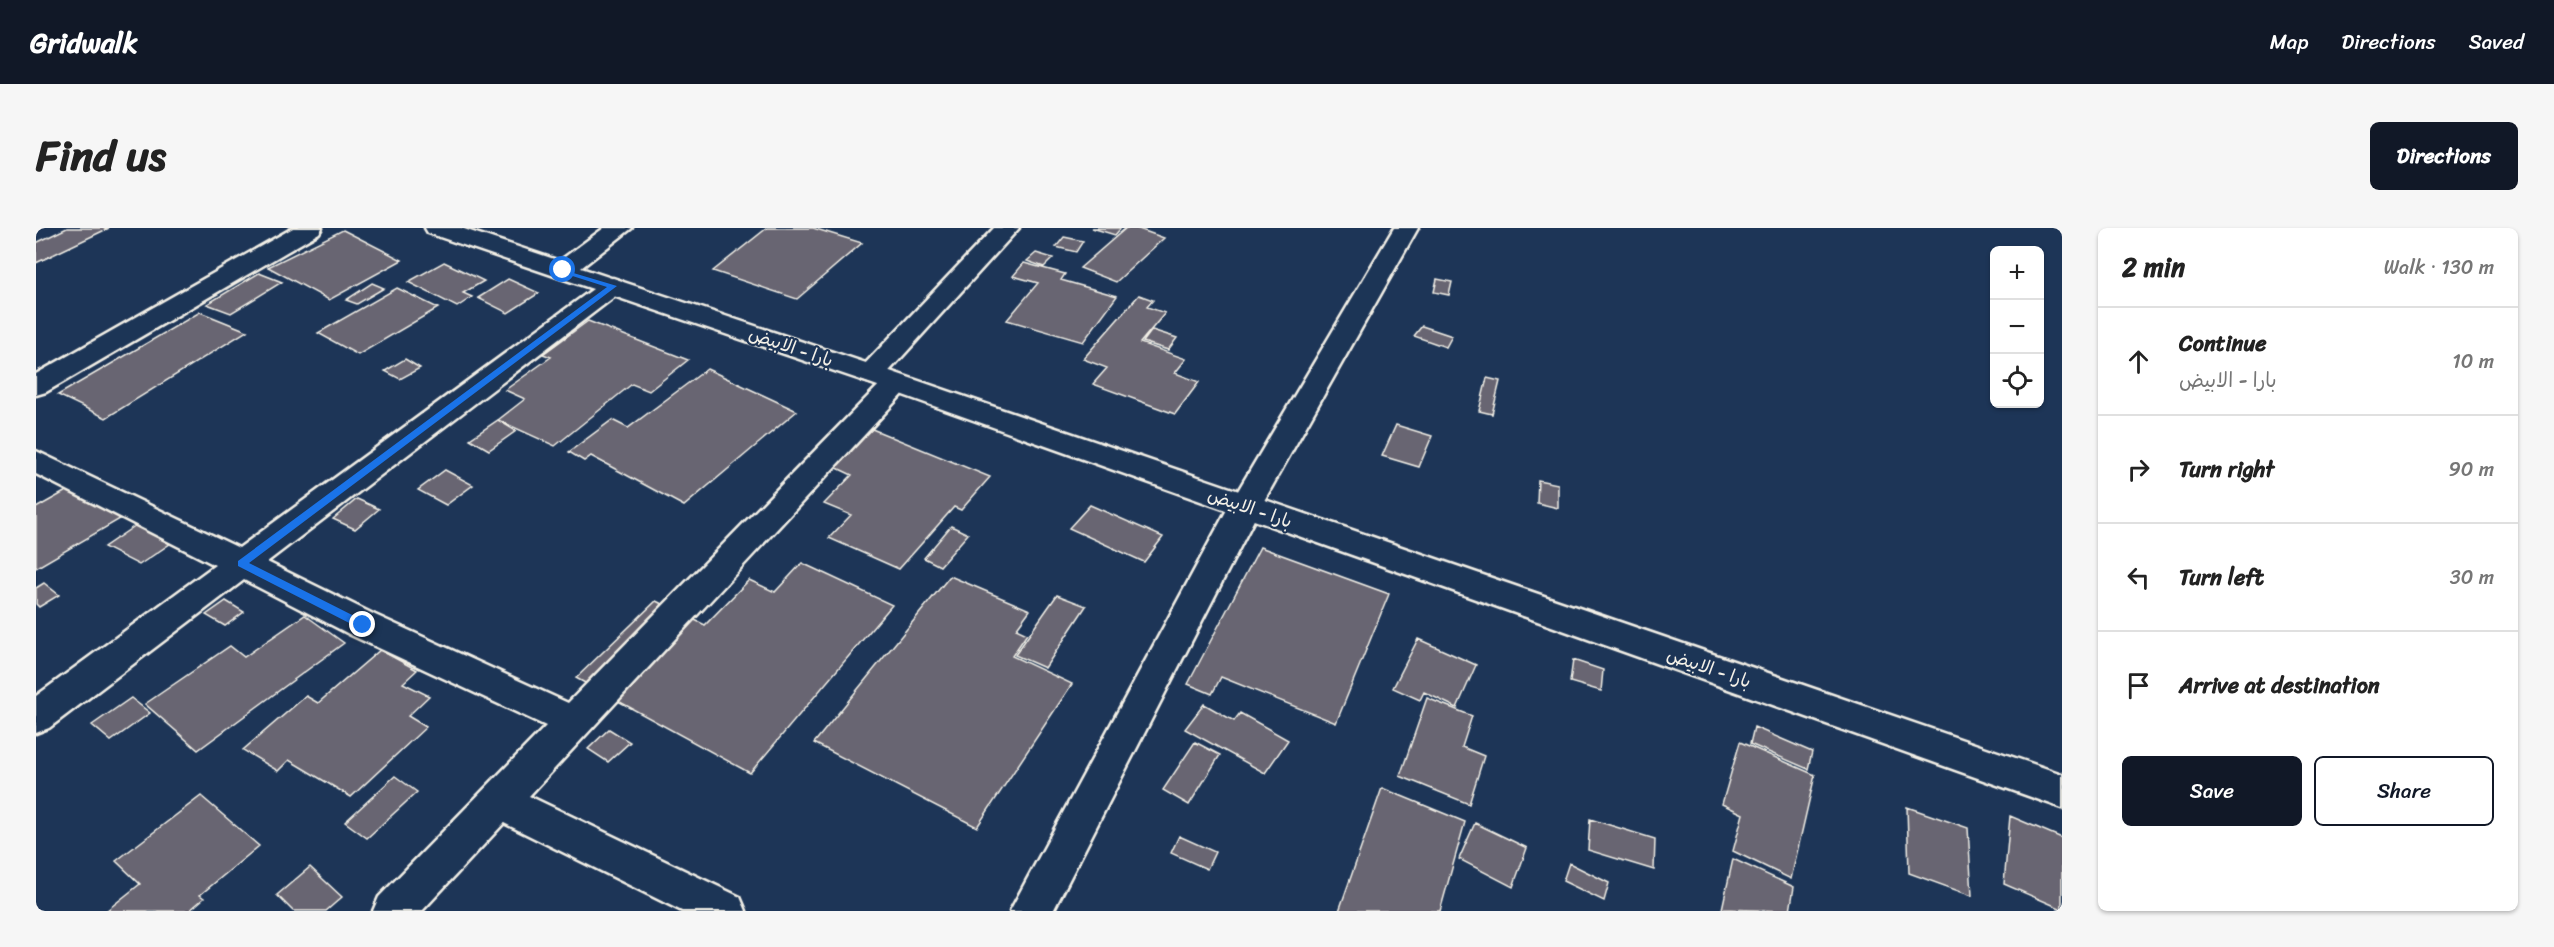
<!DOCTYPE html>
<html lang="en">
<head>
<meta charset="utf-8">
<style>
	body { margin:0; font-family:Sriracha,"Playpen Sans Arabic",sans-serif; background:#f6f6f6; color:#222 }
	.controls { position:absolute; right:18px; top:18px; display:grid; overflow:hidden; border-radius:9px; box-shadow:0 2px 4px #0004 }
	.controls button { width:54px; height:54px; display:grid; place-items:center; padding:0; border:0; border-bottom:2px solid #e0e0e0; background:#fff; color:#222; font:30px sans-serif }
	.stop { position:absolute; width:18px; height:18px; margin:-14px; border:4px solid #1a73e8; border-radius:50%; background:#fff }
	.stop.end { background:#1a73e8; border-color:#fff; box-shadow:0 2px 6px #0008 }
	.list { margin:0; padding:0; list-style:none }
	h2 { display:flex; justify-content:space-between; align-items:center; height:78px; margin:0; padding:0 24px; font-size:26px }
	h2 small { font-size:20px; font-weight:400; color:#767676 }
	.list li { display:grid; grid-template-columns:39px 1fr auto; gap:18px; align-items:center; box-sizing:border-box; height:108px; padding:0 24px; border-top:2px solid #e0e0e0 }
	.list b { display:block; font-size:22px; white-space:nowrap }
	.list p { margin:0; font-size:20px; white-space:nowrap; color:#767676 }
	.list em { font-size:20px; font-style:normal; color:#767676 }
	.actions { display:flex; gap:12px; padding:18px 24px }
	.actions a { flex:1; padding:14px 0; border:2px solid #111827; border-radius:9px; text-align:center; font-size:21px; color:#111827 }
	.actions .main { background:#111827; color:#fff }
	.icon { flex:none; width:33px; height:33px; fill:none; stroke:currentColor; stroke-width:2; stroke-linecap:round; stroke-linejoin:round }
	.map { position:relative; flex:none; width:2026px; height:683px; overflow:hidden; border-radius:9px }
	header { display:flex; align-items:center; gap:36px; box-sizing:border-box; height:84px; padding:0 30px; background:#111827; color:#fff }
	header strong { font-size:28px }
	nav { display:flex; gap:33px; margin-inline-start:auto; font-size:21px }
	.intro { display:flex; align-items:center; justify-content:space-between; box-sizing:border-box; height:144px; padding:0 36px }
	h1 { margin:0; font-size:42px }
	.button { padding:15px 27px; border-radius:9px; background:#111827; color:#fff; font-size:21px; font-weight:700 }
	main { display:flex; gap:36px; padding:0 36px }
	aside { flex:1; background:#fff; border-radius:9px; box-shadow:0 2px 4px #0004 }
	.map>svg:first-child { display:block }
	.building { fill:#686572; stroke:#f4f1e8; stroke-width:1.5 }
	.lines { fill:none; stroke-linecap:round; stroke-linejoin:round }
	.street-casing { stroke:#f4f1e8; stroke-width:5 }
	.primary-casing { stroke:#f4f1e8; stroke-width:5 }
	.street { fill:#1d3557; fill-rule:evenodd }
	.primary { fill:#1d3557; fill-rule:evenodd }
	.route { fill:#1a73e8 }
	.labels { text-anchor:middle; stroke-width:4.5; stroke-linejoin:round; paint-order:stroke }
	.street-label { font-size:18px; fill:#f4f1e8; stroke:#1d3557 }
</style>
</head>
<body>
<header>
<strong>Gridwalk</strong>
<nav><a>Map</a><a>Directions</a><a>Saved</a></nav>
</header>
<div class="intro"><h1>Find us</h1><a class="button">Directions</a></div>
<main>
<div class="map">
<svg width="2026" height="683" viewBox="0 0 2026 683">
	<rect width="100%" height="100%" fill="#1d3557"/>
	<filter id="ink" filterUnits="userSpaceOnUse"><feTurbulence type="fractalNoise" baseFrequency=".0167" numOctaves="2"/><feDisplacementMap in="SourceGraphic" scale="12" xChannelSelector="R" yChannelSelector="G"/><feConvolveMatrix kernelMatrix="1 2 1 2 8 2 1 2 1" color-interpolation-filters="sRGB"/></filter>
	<g filter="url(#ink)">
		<path class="building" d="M31,0H73L0,35V15Z
			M731,0H777L826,15L761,71L677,43Z
			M1056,0H1085L1079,7Z
			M1090,0H1100L1128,10L1080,54L1044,40Z
			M307,2L366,32L293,72L232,39Z
			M1028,9L1047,13L1040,24L1020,19Z
			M1000,25L1017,30L1008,39L991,33Z
			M408,34L448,53L427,65L436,69L421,79L372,54Z
			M988,35L1029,46L1025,52L1081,68L1047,114L971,92L1002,55L977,48Z
			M223,45L246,54L195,85L171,76Z
			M472,51L503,65L472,85L442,70Z
			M1401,51L1416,54L1413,67L1398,64Z
			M336,55L348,60L321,76L310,72Z
			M361,60L402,80L322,127L282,105Z
			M1103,67L1117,72L1111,79L1129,85L1104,115L1150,131L1139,145L1163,154L1139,186L1057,156L1071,140L1047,131Z
			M164,84L211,103L70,190L22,167Z
			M552,93L652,132L613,163L596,156L519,218L462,192L489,171L469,162L515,129L507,126Z
			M1386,98L1416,108L1410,119L1378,108Z
			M1116,102L1141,110L1132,122L1107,114Z
			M369,131L384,140L364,151L349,143Z
			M671,141L761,183L648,278L555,228L548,233L533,224L576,192L592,200Z
			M1451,150L1464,153L1456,186L1443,183Z
			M462,192L480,203L453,222L434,211Z
			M1360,197L1396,208L1383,239L1346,228Z
			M836,201L954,249L925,282L918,279L863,341L793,310L815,287L788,276L816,247L797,238Z
			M409,242L437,257L410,277L382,262Z
			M1502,252L1522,256V280L1501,275Z
			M41,257L84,291L0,340V280Z
			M321,271L343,281L319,301L297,291Z
			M1054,277L1127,309L1108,334L1033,300Z
			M106,293L141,311L103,337L68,319Z
			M915,298L932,306L904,338L888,330Z
			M1224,319L1353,366L1300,495L1185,449L1176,466L1152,456Z
			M766,335L856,377L714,545L540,450L620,373L669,397L713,352L739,364Z
			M914,348L994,382L980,401L991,406L976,428L1036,456L941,599L778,515Z
			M8,355L23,367L3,379L0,376V360Z
			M1021,367L1050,378L1009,440L979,427Z
			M190,373L208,384L189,398L170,387Z
			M269,387L308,415L162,522L109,476L194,418L208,429Z
			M1382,411L1440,437L1421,480L1388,464L1384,472L1357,460Z
			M344,422L381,442L367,455L393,468L372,488L390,499L315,569L253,532L242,543L207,522L270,468L282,475Z
			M1537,432L1567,442L1565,463L1534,454Z
			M95,470L114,485L75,513L56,497Z
			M1391,470L1436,488L1426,519L1448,528L1433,576L1364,548Z
			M1168,476L1198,493L1204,485L1252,512L1229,545L1149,501Z
			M1718,499L1776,524L1772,541L1714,516Z
			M573,501L594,514L572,534L552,521Z
			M1159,514L1184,527L1153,577L1127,562Z
			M1704,514L1779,547L1755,651L1697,623L1707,586L1686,576Z
			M359,548L381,564L331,610L309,594Z
			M1346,560L1429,594L1404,683H1303Z
			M165,568L223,618L164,667L168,670L153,683H70L104,656L80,633Z
			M1871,579L1932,600L1936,668L1873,645Z
			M1974,588L2026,610V681L1968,656Z
			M1554,591L1619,611L1618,642L1552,622Z
			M1439,595L1491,620L1477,659L1423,631Z
			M1143,608L1179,624L1171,641L1135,625Z
			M1697,631L1758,659L1754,683L1686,681Z
			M1533,635L1573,655L1568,673L1527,653Z
			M274,639L306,669L290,683H257L241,667Z"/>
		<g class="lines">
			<g class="street-casing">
				<path id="street" d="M257,0H286L283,5L10,164L0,167V146Z
					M568,0H596L536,47L527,50L518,47L514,42L518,37Z
					M958,0H983L845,152L835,155L825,152L821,146L825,140Z
					M1358,0H1382L1225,278L1017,683H974L1193,278Z
					M577,50L586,53L590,58L586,63L231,334L339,387L532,475L850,150L860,147L870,150L874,156L870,162L493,568L704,669L710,683H646L468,595L386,683H337L343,669L510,498L315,407L208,352L13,500L0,505V468L179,337L0,246V223L203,320L568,53Z"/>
			</g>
			<g class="primary-casing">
				<path id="primary" d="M389,0H425L845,140L2026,546V580L825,152L392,5Z"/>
			</g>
			<use href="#street" class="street"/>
			<use href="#primary" class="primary"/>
		</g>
	</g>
	<path class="route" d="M524,41L581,58L213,335L330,394V400H323L202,338V333L571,59L524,44Z"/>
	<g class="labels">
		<g class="street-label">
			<text transform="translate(755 119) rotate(19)" y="6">بارا - الابيض</text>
			<text transform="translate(1214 280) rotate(19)" y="6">بارا - الابيض</text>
			<text transform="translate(1673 440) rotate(19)" y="6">بارا - الابيض</text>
		</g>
	</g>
</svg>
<div class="controls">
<button>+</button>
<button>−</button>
<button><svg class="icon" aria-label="locate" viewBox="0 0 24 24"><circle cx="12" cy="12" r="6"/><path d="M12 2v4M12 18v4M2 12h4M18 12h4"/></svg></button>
</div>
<div class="stop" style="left:527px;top:42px"></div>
<div class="stop end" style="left:327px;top:397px"></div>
</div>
<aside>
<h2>2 min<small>Walk · 130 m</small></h2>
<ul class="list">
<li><svg class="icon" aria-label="ahead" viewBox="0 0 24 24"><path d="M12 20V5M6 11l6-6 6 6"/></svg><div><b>Continue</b><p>بارا - الابيض</p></div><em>10 m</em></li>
<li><svg class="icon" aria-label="right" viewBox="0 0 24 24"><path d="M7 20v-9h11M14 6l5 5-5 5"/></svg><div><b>Turn right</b></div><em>90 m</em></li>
<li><svg class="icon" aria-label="left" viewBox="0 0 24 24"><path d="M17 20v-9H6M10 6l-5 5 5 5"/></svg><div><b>Turn left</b></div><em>30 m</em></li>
<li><svg class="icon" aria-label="arrive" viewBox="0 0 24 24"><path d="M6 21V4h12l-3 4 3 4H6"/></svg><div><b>Arrive at destination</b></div></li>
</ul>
<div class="actions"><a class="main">Save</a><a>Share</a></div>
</aside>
</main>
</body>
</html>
